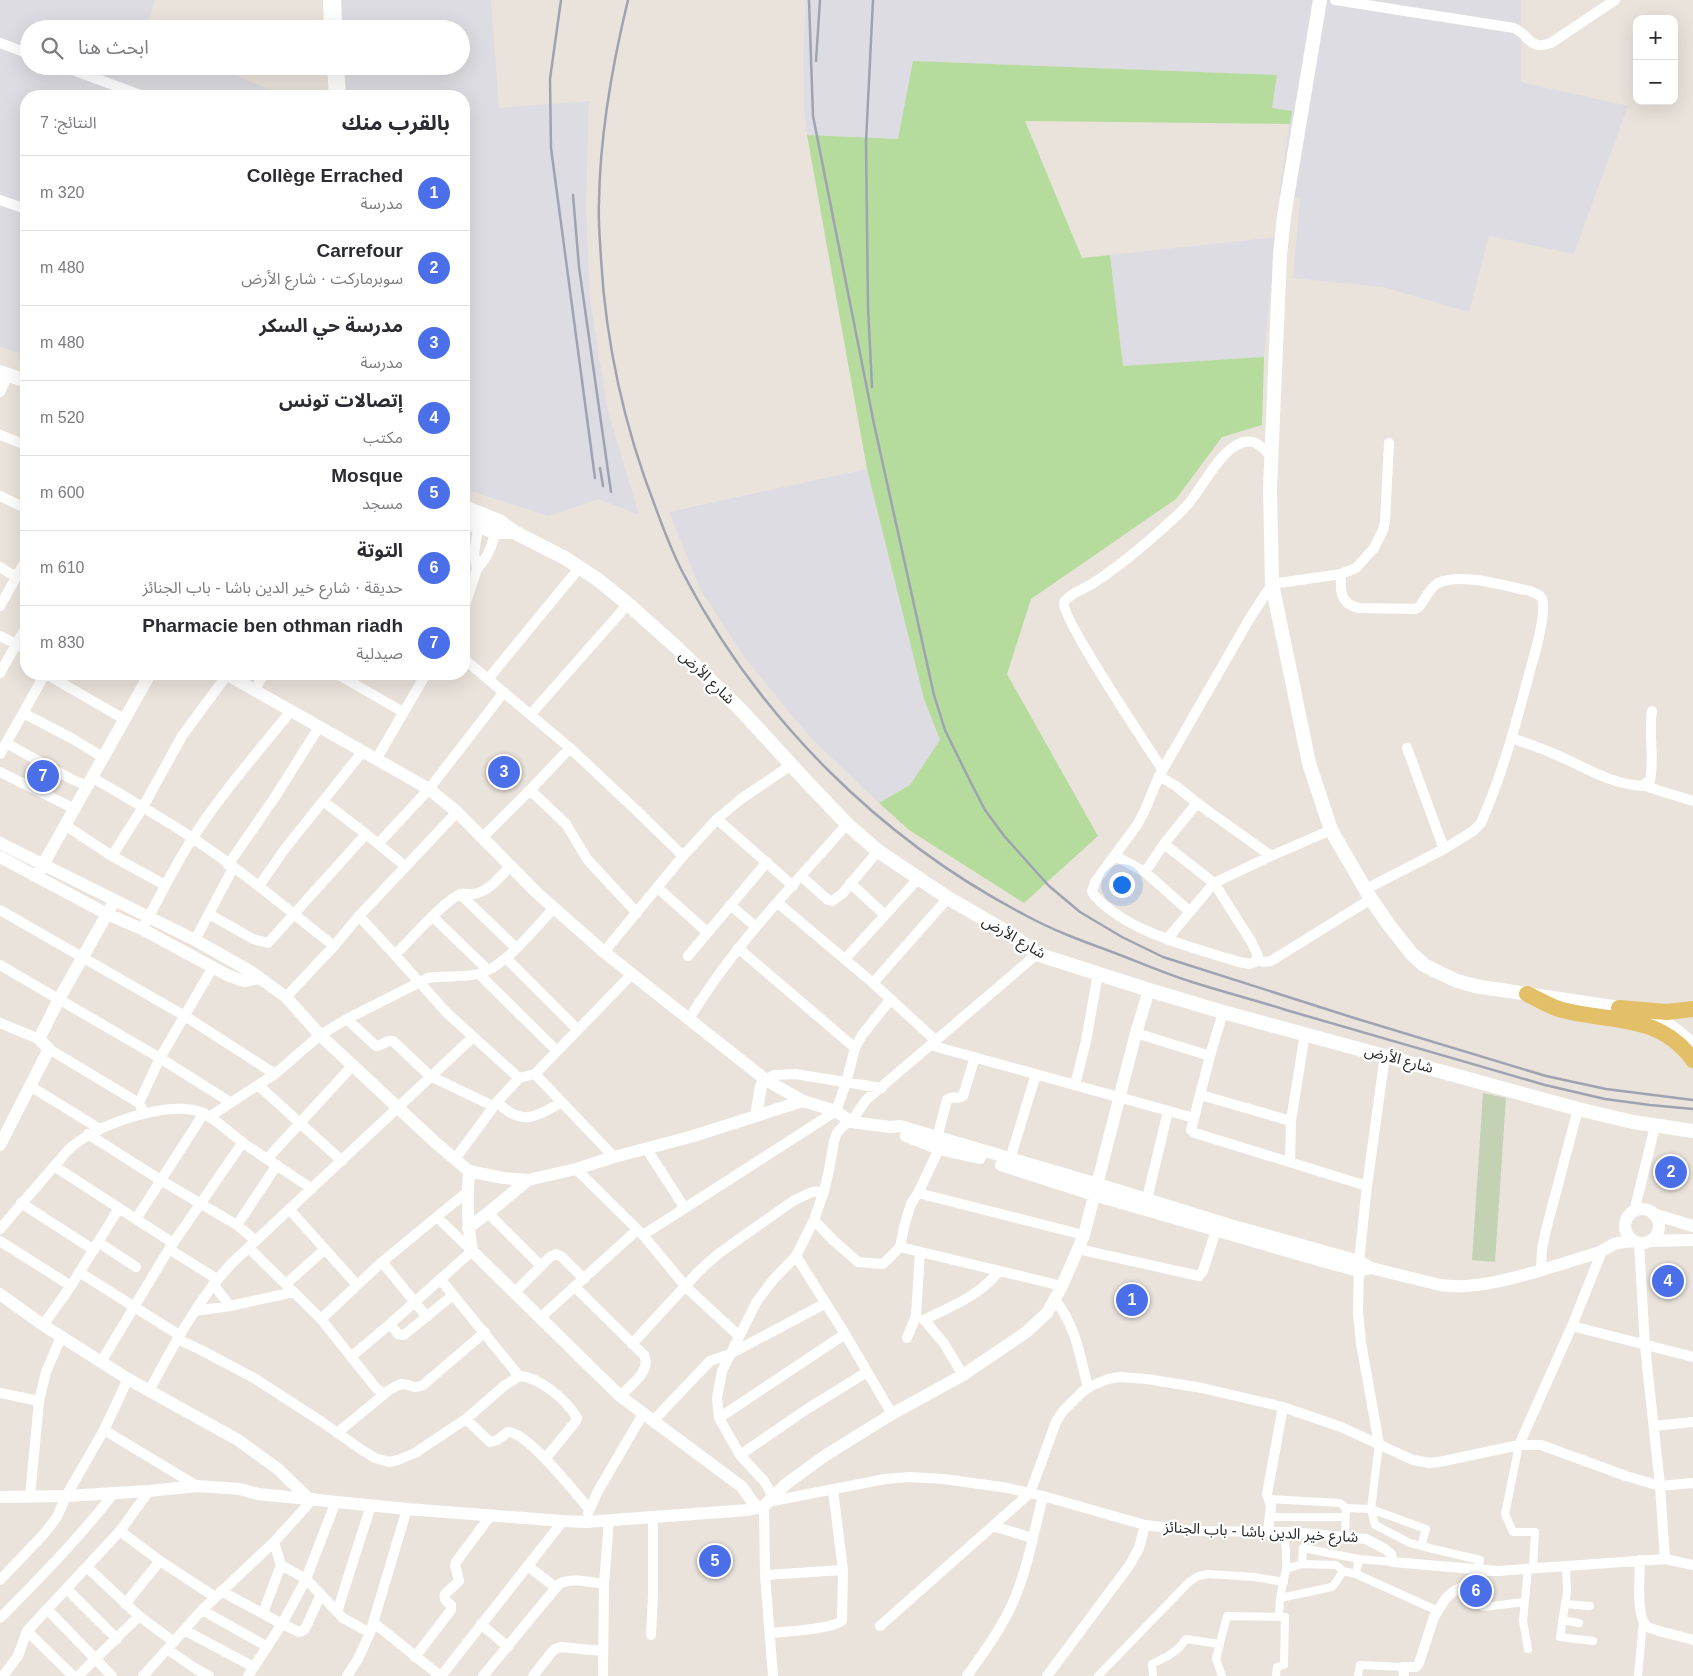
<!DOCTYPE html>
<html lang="ar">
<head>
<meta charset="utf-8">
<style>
	body { margin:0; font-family:Arial,"Noto Sans Arabic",sans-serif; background:#f2f2f3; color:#2b2b33; direction:rtl }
	.controls { position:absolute; right:15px; top:15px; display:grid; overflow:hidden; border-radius:10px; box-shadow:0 5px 20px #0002 }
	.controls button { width:45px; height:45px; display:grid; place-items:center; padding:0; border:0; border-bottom:1px solid #e1e1e2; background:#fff; color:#2b2b33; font:25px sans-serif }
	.you { position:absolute; left:1121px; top:884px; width:18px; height:18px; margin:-12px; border:4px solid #fff; border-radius:50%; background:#1a73e8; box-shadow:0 0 0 8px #1a73e833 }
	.badge { display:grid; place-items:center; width:32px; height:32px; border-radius:50%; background:#4a6fe8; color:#fff; font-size:16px; font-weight:700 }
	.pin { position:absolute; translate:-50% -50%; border:2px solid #fff; box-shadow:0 1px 5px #0006 }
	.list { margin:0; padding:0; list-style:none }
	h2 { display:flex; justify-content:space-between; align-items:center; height:65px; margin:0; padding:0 20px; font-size:21px }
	h2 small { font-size:16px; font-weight:400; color:#7c7c81 }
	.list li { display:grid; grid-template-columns:32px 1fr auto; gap:15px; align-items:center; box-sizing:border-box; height:75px; padding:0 20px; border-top:1px solid #e1e1e2 }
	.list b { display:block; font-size:19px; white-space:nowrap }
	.list p { margin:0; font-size:16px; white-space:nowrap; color:#7c7c81 }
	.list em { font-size:16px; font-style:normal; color:#7c7c81 }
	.icon { flex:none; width:28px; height:28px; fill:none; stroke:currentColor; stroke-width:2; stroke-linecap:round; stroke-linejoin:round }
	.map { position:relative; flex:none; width:1693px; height:1676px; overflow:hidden; direction:ltr }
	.search { position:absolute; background:#fff; box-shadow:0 5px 20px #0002; left:20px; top:20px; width:450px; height:55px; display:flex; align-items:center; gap:12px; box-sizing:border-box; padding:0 18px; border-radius:28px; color:#7c7c81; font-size:19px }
	.panel { position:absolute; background:#fff; box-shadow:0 5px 20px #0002; left:20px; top:90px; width:450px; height:590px; border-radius:20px; direction:rtl }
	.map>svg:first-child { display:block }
	.industrial { fill:#dddce2 }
	.green { fill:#b5db9d }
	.cemetery { fill:#c4d2b4 }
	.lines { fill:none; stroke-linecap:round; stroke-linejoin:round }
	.pedestrian { stroke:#fff; stroke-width:8 }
	.minor { stroke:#fff; stroke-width:10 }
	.tertiary { stroke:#fff; stroke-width:12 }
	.secondary { stroke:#fff; stroke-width:14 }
	.primary { stroke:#e3c067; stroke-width:16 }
	.rail { stroke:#9fa3b1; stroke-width:2.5 }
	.labels { text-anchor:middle; stroke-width:4.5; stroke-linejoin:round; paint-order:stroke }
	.street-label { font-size:15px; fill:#292929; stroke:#fff }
</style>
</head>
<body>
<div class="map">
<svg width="1693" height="1676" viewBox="0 0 1693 1676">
	<rect width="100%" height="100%" fill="#eae3dc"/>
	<path class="industrial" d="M0,0H155L146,29H29V66H219L218,68L285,96H26V355L0,347Z
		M342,0H491L499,108L589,101L586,205L590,298L607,407L639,515L599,499L549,516L464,489V96H346L345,66H461V29H343Z
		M806,0H1521V82L1628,106L1574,254L1489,236L1469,312L1383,287L1293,278L1300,198L1279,195L1291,111L1272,108L1277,75L913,61L898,139L807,135L804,108L803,55Z
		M1276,237L1264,357L1123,367L1110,255Z
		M867,469L924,699L940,740L910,785L879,803L810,737L744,657L700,589L669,512Z"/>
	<path class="green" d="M913,61L1277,75L1272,108L1292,111L1290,124L1025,121L1082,258L1110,255L1123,366L1264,357L1262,425L1222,437L1176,499L1031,599L1007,674L1098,836L1024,903L909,830L879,803L910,785L940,740L924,699L867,469L807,135L898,139Z
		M1482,1578L1484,1601L1467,1598L1472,1584Z"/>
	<path class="cemetery" d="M1483,1093L1506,1098L1495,1262L1472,1260Z"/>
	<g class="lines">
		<path class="pedestrian" d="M1519,1445L1505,1514L1513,1532H1535L1533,1569
			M1268,1499L1340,1503L1346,1508
			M1371,1509L1426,1529L1421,1546L1480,1560L1478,1570
			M1371,1509L1375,1525L1410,1543L1421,1546
			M1270,1517H1345
			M1283,1532L1286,1550V1569
			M1345,1536L1346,1508L1371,1509L1379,1444
			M1302,1564L1336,1565L1343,1571
			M1566,1566L1567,1592L1565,1604L1590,1606
			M1528,1569L1523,1621L1528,1649
			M1356,1574L1438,1611
			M1469,1584L1481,1593L1483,1607L1524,1602
			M1280,1598L1286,1569L1302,1564L1303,1548L1359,1559
			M1565,1604L1560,1637L1593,1641
			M1279,1617L1280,1598L1332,1587C1337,1582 1339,1577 1343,1571L1356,1574L1359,1559L1393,1562
			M1562,1620L1579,1623
			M1098,1676L1189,1582L1198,1576L1208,1574L1254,1577L1284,1582
			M1153,1676L1152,1664L1168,1656L1179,1648L1186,1639L1219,1644
			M1222,1676L1216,1659L1227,1616L1285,1617L1284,1665L1277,1667L1276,1676
			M1358,1676L1360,1665L1403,1667
			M1638,1676L1643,1622"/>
		<path class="minor" d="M328,0L329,29
			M336,0L337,29
			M1335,0L1514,28C1530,35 1529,51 1551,43L1615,0
			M0,43L29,54
			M62,66L143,96
			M332,66L334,96
			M339,66L341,96
			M0,200L26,209
			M0,392L8,375
			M0,435L26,445
			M0,496L23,507L26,501
			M0,567L11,574L26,577
			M477,569C489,556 493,543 497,526
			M1341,574C1340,591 1340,604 1359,608L1415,609L1419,607C1425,600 1429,588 1438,583C1461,572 1505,586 1530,591C1534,593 1540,594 1542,599C1547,612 1535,653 1531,667C1517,720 1503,773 1481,823L1473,831L1444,849L1366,889
			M0,606L26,560
			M464,608L477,569L474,554L479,522
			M0,636L26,649
			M464,659L570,748L636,810L683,856
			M0,673L26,627
			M46,674L124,719
			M337,674L403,712
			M488,679L580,567
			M255,689L264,674
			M23,713L73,739L104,758
			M531,714L628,604
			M1512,738C1525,743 1539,747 1552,753C1582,765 1608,784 1642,786L1650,780C1655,757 1648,734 1652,711
			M6,743L71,779L88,786
			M1407,748L1444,849
			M0,754L45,674
			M377,758L426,674
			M1162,769C1149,749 1061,617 1064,603C1065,597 1086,587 1092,584C1120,566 1147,543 1172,520C1180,513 1189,504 1195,495C1207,479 1229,436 1253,442C1260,444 1266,451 1271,456
			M0,772L75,809
			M1159,776L1145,810L1137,825L1095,882L1092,891L1094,895C1128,933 1192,947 1239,962L1249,964L1255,962L1258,956L1251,941L1214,883L1164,844
			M93,778C126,797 159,816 191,837C241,870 287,909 334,946
			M1644,785L1657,790L1693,801
			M530,790L566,824L587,859L637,913
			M323,801L366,834L405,866
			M717,819L793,886
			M65,825L112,856L165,885
			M482,838L530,790L570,748
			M378,844L429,789L504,692
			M112,856L143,807L182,736L227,675
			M1115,856L1145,872L1189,911
			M1271,856L1197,803L1176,786L1159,776L1250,618L1272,584L1341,574L1356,568L1374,548L1383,530L1385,522L1389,443
			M228,865L275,797L319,727
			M1145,872L1164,844L1197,803
			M801,876L828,900L832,901L842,894L878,851
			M850,883L885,915
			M259,886L284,850L363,751
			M658,888L707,932
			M460,894L516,948
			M778,903L873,983L935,1040
			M730,905L756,927
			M0,910L185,1016L275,1074
			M209,914L253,939L268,943L366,834
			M359,916L395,955L447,1013L519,1078
			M433,917L488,970
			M142,929C159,899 173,868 192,839C221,794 257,753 291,711
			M1168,938L1214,883L1271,856L1331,830
			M195,940L233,868
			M738,948L855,1048
			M604,952L683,856L717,819L741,799L791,765
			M395,955C412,938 438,907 458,895C463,892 468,895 473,894C489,892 500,877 510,866
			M688,956L767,862
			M506,958L578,1030
			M845,959L918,879
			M1256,960L1263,962L1271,961L1371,899
			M0,965L160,1058L230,1102
			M479,974L557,1051
			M873,983L948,898
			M286,997L334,946L359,916L457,812
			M1223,1012L1210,1056L1191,1130L1195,1133L1367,1186
			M347,1019L376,1046C383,1046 386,1039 393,1041L430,1076L493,1106
			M689,1019C732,947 792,887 847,824
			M0,1023L39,1039
			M1136,1033L1210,1056
			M930,1045L1194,1118
			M49,1049L139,1103L142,1109
			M535,1074L614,1157
			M766,1080L774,1075L795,1074L882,1088
			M258,1085L342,1161
			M1075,1085L1086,1041L1098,974
			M30,1086L100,1129
			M1201,1095L1291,1121
			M497,1102C522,1127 535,1117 562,1102
			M139,1103L160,1058L213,967
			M209,1117L275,1074L320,1035L347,1019L428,978C444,975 462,978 478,974C503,969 536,927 554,908
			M88,1134L162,1181L237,1225L256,1241
			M937,1138L947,1100C952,1095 958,1100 963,1096L975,1057
			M646,1148L684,1207
			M267,1159L353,1065
			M455,1159L497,1102L519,1078L535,1074L632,974
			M1010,1159L1036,1074
			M1290,1162L1291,1121L1305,1033
			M54,1166L173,1243
			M576,1169L643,1235L686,1287L739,1336
			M918,1193L1084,1235
			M1147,1199L1168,1111
			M21,1203L94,1250
			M290,1210L357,1285
			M1634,1212L1655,1126
			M488,1213L541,1266
			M136,1219L204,1113
			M814,1220L833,1240L858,1262L883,1264L900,1247L905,1223L911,1204L918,1193L939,1149
			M237,1225L277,1165
			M0,1229L69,1149C95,1125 166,1100 201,1112C212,1116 231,1134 242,1142C264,1158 289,1173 312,1189
			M643,1235L836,1111L846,1083L855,1048L862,1035L891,999
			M0,1241L71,1286
			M98,1242L136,1267
			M1639,1243L1645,1346L1660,1486L1665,1559
			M900,1247L1062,1286
			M249,1248L321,1319L376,1388L383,1393C390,1391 395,1385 402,1384C411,1384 412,1390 423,1385L485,1332
			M169,1249L217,1279
			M1078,1249L1199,1276L1203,1271L1216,1230
			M796,1256L845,1334L892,1414
			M382,1262L427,1317
			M1541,1270L1542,1249L1546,1230L1578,1109
			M79,1272L179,1335
			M441,1280L519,1376
			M213,1284L230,1306
			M286,1284L324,1250
			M575,1287L644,1355C652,1371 630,1386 620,1396
			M514,1293L550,1257L556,1254L562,1257L584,1279
			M1055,1300C1076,1326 1080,1356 1088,1388
			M195,1311L230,1306L294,1292
			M540,1318L637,1230
			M321,1319L382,1262L467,1192
			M390,1324L398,1334L404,1335L453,1295
			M43,1325L71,1286L119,1208
			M1572,1326L1693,1357
			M907,1338L916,1316L920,1252
			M177,1339L201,1350L254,1378L322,1422L362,1450L375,1458L389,1462L398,1460L415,1453L466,1419L504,1386L519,1376C539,1377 567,1400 577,1418L576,1421L545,1459
			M632,1344L699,1271L718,1254L793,1201L812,1192L824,1191
			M352,1356L390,1324L472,1251L437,1217
			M101,1362L169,1249L243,1142
			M963,1375L943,1342L924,1320C953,1305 978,1297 999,1271
			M149,1391C173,1346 197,1301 231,1264L473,1037
			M0,1393L39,1401
			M719,1418L845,1334
			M466,1419L490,1442L497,1440L508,1432C528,1432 575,1493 589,1509
			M653,1421L710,1361L730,1354L826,1303
			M1654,1426L1693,1422
			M104,1430L197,1486
			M337,1433L387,1392
			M1379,1444L1361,1343L1358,1312L1359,1261L1367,1186L1385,1055
			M1519,1445L1572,1326L1602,1251
			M740,1455L807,1409L867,1372
			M773,1496L764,1481L740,1455L719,1418L717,1398L722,1371L757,1301L774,1279L796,1256L814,1220L824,1191L829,1170L834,1141L837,1133L844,1125L851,1122L866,1100L1037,954
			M30,1497L39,1401L46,1372L61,1337
			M768,1502L885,1479L909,1477L944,1479L1008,1488L1043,1496L1145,1525L1193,1531L1292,1532L1366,1539L1385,1549L1391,1554L1393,1562L1497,1571L1665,1559L1693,1565
			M764,1506L765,1575L773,1676
			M588,1513L598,1491L643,1414
			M993,1526L1032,1538
			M120,1531L160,1561L215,1597
			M1268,1532L1271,1506L1267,1494L1283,1407
			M274,1542L281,1565L306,1579L343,1618L370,1633
			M1640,1560C1640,1574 1635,1619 1648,1627C1658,1632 1681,1636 1693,1640
			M528,1566L555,1587
			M88,1568L139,1616L174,1642
			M765,1575L843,1570
			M0,1580L43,1535L57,1517L66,1496L104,1430L128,1379
			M67,1589L117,1639
			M221,1591L282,1624L299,1632L304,1630L306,1627L321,1594
			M125,1604L160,1561
			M47,1609L112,1676
			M202,1610L266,1646
			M337,1612L371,1505
			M263,1613L281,1565
			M0,1618C40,1578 79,1538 114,1493
			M374,1623L440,1676
			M481,1624L508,1647
			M880,1626L1030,1493L1056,1422L1063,1411L1082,1392L1091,1386L1108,1379L1119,1377L1147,1379L1202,1388L1283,1407L1341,1427L1413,1460L1430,1463L1439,1462L1519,1445H1541L1626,1476L1660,1486L1693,1483
			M184,1630L254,1667
			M27,1631L73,1676
			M770,1633C787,1631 829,1630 842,1621L843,1570L833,1490
			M651,1635L653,1595V1518
			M167,1649L196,1669L209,1676
			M415,1657L451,1610V1605C447,1602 443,1599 445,1594L459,1581L455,1565L456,1562L491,1515
			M3,1676L18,1656L27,1631L120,1531L149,1491
			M78,1676L139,1616
			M143,1676L202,1610L274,1542L314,1498
			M248,1676L282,1624L306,1579L336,1501
			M347,1676L358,1659L370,1633L407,1509
			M441,1676L563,1521
			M483,1676L559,1584C571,1577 590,1582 604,1584
			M533,1676L551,1653L555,1649L561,1647L602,1651
			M603,1676L604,1584L609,1520
			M967,1676C984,1652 1002,1628 1014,1600C1028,1567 1034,1531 1043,1496
			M1047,1676L1129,1566L1139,1548L1145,1525
			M1404,1676L1403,1667H1416L1419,1663L1434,1617L1446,1598L1454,1591L1469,1584L1483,1570"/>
		<path class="tertiary" d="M226,674L429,789L457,812L537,893L604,952L766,1080L803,1101L836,1111L851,1122L890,1127L900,1126L1098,1184L1230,1225L1359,1261L1371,1268L1440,1285C1485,1292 1553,1266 1597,1253C1603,1251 1608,1247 1614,1244C1620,1242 1627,1242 1633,1241
			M0,843L195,940L250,971L286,997L320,1035L437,1144L469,1171L503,1178L528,1180L576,1169L614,1157L690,1137L803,1101
			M0,857L107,914L142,929L229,976L244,981L259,978
			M40,870L150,674
			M756,1116L761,1086L766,1080
			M906,1136L939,1149L980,1158
			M0,1145L49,1049L39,1039L59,999L111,907
			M1001,1165L1094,1195L1322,1261L1359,1271L1371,1268
			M469,1171C467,1199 467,1224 472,1251L620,1396L742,1487L757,1508
			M1625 1226a17 17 0 1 1 34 0a17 17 0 1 1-34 0Z
			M1653,1214L1693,1226
			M468,1228L488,1213L528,1180
			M1650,1241L1693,1240
			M0,1294L43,1325L128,1379L238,1440L278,1469L308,1498
			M0,1497L66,1496L149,1491L197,1486L240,1489L258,1494L407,1509L563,1521L586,1522L748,1510L764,1506L786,1484L826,1455L892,1414L963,1375L1025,1333L1047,1313L1062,1286L1084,1235L1136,1033L1149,990"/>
		<path class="secondary" d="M1320,0L1284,216L1280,255L1270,488L1272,584L1309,763L1331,830L1371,899L1389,925L1411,953L1424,965L1440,973L1457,981L1475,986L1619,1008C1632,1011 1646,1013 1658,1019C1671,1025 1682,1036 1693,1045
			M0,372L26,381
			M464,507L499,521L514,532L565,558L597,579L628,604L675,646L740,709L807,782L847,824L878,851L948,898L1012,935L1037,954L1149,990L1223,1012L1578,1109L1633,1122L1693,1131
			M464,522L496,532H514"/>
		<path class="primary" d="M1527,994C1538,999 1550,1007 1562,1010C1612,1023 1659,1013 1693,1060
			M1619,1008L1667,1012L1693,1009"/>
		<path class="rail" d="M561,0L550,79L551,148L595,478
			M628,0C612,66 600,134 599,202C598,221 600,240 601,259C606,344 624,426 655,506C663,528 672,552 683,573C758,718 881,840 1025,915C1054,931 1085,942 1115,953C1141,963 1166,974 1192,982C1223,992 1255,1000 1286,1010C1373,1035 1459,1060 1545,1085L1605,1099L1650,1105L1693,1109
			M809,0L813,116L874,424L934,695L945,730L969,779L985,810L1005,837L1049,886L1080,912L1122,937L1163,957L1351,1017L1546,1076L1606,1089L1693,1100
			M816,61L820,0
			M573,195L579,267L611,492
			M872,387L868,307L866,142L873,0
			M600,468L603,486"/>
	</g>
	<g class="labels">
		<g class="street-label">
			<text transform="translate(707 677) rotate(44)" y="5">شارع الأرض</text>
			<text transform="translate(1014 937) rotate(30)" y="5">شارع الأرض</text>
			<text transform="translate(1399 1059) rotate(15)" y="5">شارع الأرض</text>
			<text transform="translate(1261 1532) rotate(3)" y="5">شارع خير الدين باشا - باب الجنائز</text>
		</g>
	</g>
</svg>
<div class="controls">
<button>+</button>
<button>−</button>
</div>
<div class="you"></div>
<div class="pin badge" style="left:1132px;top:1300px">1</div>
<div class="pin badge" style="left:1671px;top:1172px">2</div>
<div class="pin badge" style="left:504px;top:772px">3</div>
<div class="pin badge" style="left:1668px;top:1281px">4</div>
<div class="pin badge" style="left:715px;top:1561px">5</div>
<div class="pin badge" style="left:1476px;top:1591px">6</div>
<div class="pin badge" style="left:43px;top:776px">7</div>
<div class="search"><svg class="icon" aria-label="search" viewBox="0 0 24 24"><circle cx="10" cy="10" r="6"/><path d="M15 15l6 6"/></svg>ابحث هنا</div>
<section class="panel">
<h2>بالقرب منك<small>النتائج: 7</small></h2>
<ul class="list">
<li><span class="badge">1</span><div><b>Collège Errached</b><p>مدرسة</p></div><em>320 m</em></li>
<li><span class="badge">2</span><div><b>Carrefour</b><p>سوبرماركت · شارع الأرض</p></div><em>480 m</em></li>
<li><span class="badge">3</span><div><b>مدرسة حي السكر</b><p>مدرسة</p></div><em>480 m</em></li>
<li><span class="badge">4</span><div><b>إتصالات تونس</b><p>مكتب</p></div><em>520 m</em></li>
<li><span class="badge">5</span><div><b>Mosque</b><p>مسجد</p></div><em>600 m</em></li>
<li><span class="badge">6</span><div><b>التوتة</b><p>حديقة · شارع خير الدين باشا - باب الجنائز</p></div><em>610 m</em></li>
<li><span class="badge">7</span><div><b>Pharmacie ben othman riadh</b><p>صيدلية</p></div><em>830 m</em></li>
</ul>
</section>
</div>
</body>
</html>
